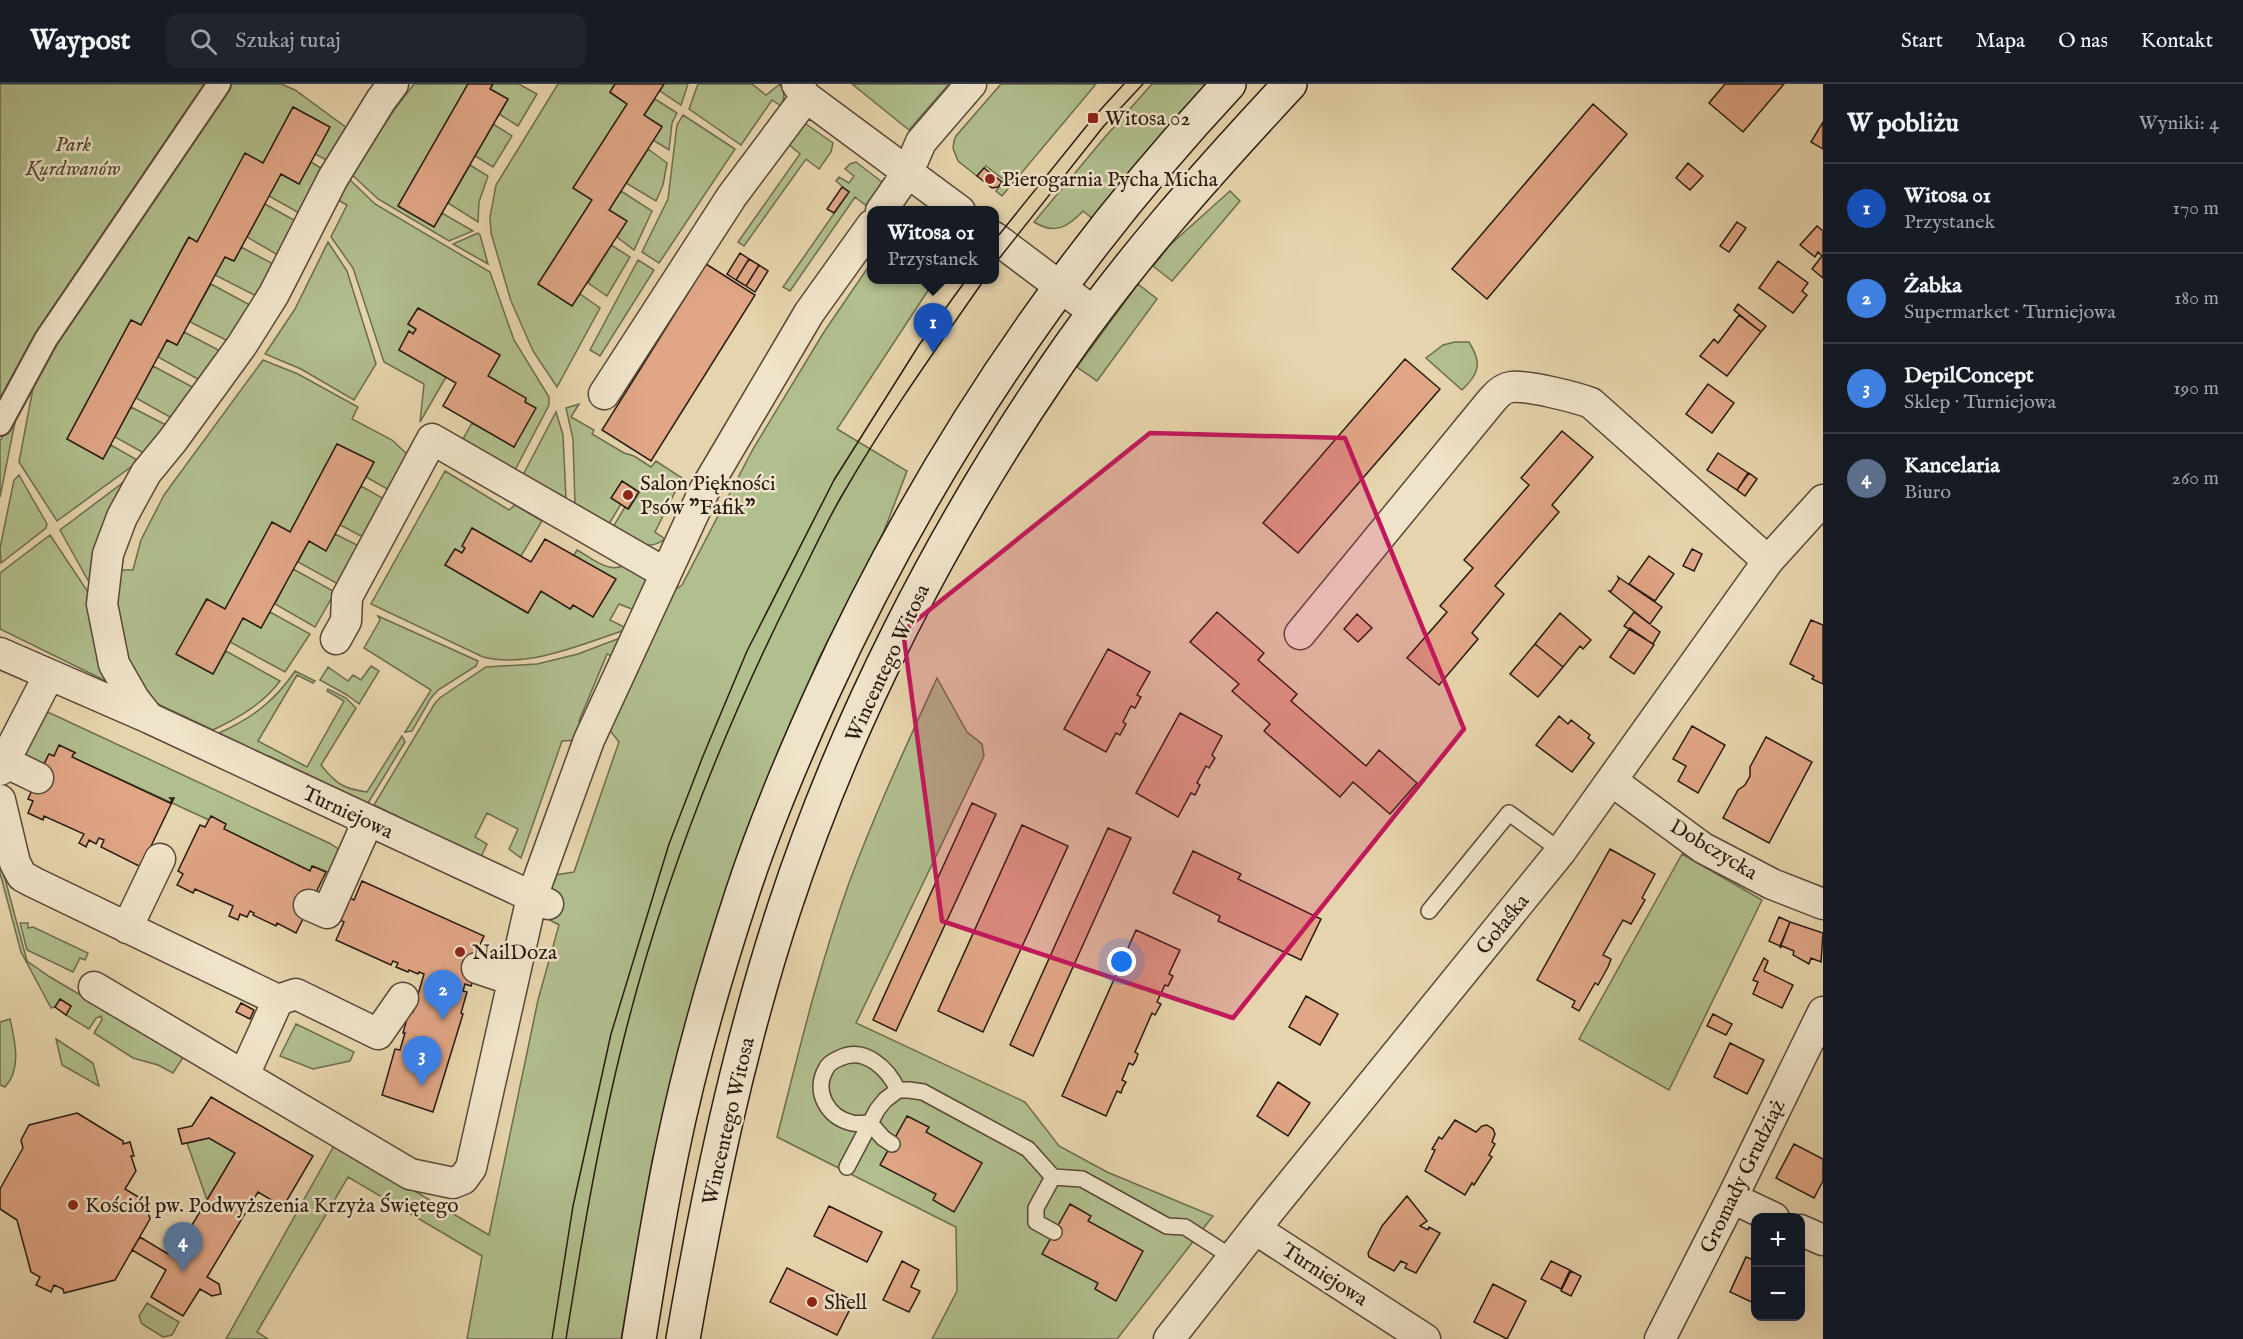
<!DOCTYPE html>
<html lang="pl">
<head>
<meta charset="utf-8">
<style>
	body { margin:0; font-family:"IM FELL English",serif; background:#20242c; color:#f1f3f6 }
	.controls { position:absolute; right:18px; bottom:18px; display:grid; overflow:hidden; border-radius:12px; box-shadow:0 6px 24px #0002 }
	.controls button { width:54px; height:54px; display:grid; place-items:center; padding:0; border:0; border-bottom:2px solid #363941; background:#171b24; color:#f1f3f6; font:30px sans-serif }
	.you { position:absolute; left:1122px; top:878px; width:21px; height:21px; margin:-15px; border:4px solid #fff; border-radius:50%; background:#1a73e8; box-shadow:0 0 0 9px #1a73e833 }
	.badge { display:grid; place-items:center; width:39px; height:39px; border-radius:50%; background:#c59692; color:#fff; font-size:20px; font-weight:700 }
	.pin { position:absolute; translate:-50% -50px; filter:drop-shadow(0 2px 3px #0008) }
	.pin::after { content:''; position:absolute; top:32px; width:21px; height:18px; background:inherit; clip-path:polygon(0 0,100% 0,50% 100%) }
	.popup { position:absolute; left:867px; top:122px; width:132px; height:78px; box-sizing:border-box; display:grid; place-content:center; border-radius:12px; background:#171b24; filter:drop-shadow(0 2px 4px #0005); font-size:20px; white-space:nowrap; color:#9ea1a6 }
	.popup b { font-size:22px; color:#f1f3f6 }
	.popup::after { content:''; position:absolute; left:50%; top:100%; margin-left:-12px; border:12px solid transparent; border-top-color:#171b24 }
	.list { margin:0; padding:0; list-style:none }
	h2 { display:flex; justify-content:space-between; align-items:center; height:78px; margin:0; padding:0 24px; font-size:26px }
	h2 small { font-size:20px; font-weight:400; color:#9ea1a6 }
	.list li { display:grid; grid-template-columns:39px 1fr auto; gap:18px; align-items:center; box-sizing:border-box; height:90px; padding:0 24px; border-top:2px solid #363941 }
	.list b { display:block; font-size:22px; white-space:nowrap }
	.list p { margin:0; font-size:20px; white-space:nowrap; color:#9ea1a6 }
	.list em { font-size:20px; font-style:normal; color:#9ea1a6 }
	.icon { flex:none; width:33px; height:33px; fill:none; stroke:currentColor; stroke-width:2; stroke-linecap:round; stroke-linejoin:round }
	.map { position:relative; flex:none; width:1823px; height:1255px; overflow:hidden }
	header { display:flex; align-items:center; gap:36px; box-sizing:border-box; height:84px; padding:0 30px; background:#171b24; border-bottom:2px solid #363941 }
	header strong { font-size:28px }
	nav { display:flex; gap:33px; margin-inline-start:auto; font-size:21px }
	.search { width:420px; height:54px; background:#20242c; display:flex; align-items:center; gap:15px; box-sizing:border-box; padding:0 21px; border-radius:12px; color:#9ea1a6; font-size:22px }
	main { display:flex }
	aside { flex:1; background:#171b24 }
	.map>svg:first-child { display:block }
	.green { fill:#b1be8d; stroke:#6c6c4f; stroke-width:1.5 }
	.building { fill:#e0a686; stroke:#281a11; stroke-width:1.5 }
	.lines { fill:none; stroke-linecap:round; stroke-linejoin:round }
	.service-casing { stroke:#584838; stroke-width:18 }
	.pedestrian-casing { stroke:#584838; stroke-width:26 }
	.minor-casing { stroke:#584838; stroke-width:33 }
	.secondary-casing { stroke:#281a11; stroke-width:36 }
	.service { stroke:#efe3c9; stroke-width:15 }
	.pedestrian { stroke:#efe3c9; stroke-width:22 }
	.minor { stroke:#efe3c9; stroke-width:30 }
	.secondary { stroke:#efe3c9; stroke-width:33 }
	.tram { stroke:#281a11; stroke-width:1.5 }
	.marked { fill:#c2185b; fill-opacity:0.2; stroke:#c2185b; stroke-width:4.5; stroke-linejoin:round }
	.poi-dot { fill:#8f2418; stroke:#efe3c9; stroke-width:2 }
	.labels { text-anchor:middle; stroke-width:5; stroke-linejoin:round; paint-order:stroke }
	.poi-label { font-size:21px; fill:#281a11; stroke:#efe3c9; text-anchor:start }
	.park-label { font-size:21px; font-style:italic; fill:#514b36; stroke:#efe3c9 }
	.street-label { font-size:21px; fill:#281a11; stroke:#efe3c9 }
</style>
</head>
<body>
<header>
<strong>Waypost</strong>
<div class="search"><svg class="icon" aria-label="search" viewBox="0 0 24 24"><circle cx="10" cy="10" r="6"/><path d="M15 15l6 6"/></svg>Szukaj tutaj</div>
<nav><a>Start</a><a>Mapa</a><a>O nas</a><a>Kontakt</a></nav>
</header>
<main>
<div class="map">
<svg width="1823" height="1255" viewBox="0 0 1823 1255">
	<rect width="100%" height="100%" fill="#e6d4ac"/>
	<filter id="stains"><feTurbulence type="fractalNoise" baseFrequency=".00333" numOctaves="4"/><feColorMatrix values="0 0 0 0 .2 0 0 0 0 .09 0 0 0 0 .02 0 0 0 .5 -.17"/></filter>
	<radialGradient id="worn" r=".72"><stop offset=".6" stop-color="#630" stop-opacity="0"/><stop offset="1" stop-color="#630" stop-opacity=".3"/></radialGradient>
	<path class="green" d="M0,0H207L0,322Z
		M227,0H281L295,6L351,47L334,80L315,70L329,43L293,23L263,79L246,70L197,158L188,154L141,241L131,236L67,355L103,375L111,361L139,377L57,437L19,378L36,288Z
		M414,0H468L398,122L434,143L442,129L473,147L449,157L378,115L348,87H354L394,26Z
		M493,0H519L537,10L518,42L499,30L508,15L490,5Z
		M558,0H615L610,9L627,20L592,116L538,200L572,222L580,210L600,224L557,303L533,267L511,217L491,149L490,133L496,101Z
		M664,0H688L681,21L660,7Z
		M698,0H752L766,11L780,0C785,8 785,14 781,22L772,16L741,61L689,25Z
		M852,0H949L909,46Z
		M1001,0H1096L1002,112L996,107L1004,96L986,82L977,92L958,77L953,64L954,57L956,52Z
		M1152,0H1207L1148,67L1093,135L1083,127C1068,143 1055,151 1034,138L1105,53Z
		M655,15L677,29L672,39L669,66L653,56L662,42L644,31Z
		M683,31L735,65L659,179L642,168L668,115L677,41Z
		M493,40L512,52L493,83L475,72Z
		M806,40L833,59L831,68L819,85L806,75L744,162L738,158L800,70L787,59L802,41Z
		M648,65L667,79L663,101L656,117L626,99Z
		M311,78L329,89L306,133L269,112L281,90L299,100Z
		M856,78L882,98V102L868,123L855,113L790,207L783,203L849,108L836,97L839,93L849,99L854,92L845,85L850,80Z
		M470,81L488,92L479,118L478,138L448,119Z
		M345,91L375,120L490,188L514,256L549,313V321L515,386L463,355L472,339L514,363L526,315L488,292L500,271L418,224L408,240L416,245L413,250L409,248L399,266L446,293L420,338L424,300L384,278L353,184L331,153L347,121L331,112Z
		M621,107L652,127L634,166L617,153L626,137L609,126Z
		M1230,107L1240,117L1172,197L1153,182L1171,160Z
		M265,120L301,140L283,174L247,153Z
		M478,149L480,151L488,180L453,160Z
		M328,158L347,187L376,280L354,316L301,285L265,270L295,225Z
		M611,161L630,173L607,212L588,199Z
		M241,163L279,183L262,215L215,191L225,173L234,177Z
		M638,176L654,186L600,272L590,266Z
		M871,179L872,196H935L837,345L907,387L884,447L818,576L732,786L689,930L652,1077L621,1255H467L482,1172L348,1093L257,1248L268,1255H226L335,1060L489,1151L538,916L559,841L540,831L555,791L574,788L619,658L608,644L670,509L682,501L753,365L824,248Z
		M211,200L257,225L234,260L190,238Z
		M1138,200L1157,215L1097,297L1077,283Z
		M184,248L226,270L205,299L158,273L167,256L177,261Z
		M1455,258H1469C1482,279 1480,289 1462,306L1426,274L1443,261Z
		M263,276L298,290L358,323L352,335L392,356L408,371L389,406L366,393L374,378L337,360L290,448L272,438L225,525L206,515L177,571L213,590L226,567L280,597C263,620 238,634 213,646L147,615L116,551L115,486H133L141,456L164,411Z
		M153,282L198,306L177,337L136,314Z
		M579,320L571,333L594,346L592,350L624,369L634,372L651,383L656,377L682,394L655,448L665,455C646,470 631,453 613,443L625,423L629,425L639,408L621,420L609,440L575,421L573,355L566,324Z
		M131,323L172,344L151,373L115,353Z
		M556,328L563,351L566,415L523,391Z
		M14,331L16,333L0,413V357Z
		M141,385L95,509L60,446Z
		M445,387L509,426L515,421L542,437L521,472L472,444L462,462L465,464L462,469L455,465L445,481L527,529L541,507L571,525L573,521L574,471L577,466C592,474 608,490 625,481L652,497L637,527L619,520L610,536L628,545C585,559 528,585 483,573L371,520Z
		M19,391L47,440L46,444L1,479L0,464L14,396Z
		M361,402L384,415L363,453L340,441Z
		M335,450L359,462L338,500L298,478L309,457L326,466Z
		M50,451L92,514L116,602L0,545V489Z
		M293,485L335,508L315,543L275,520Z
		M270,528L310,550L285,588L230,558L243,534L261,544Z
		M378,532L478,577L476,582L438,606L431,614L412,647L405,648L431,606L364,564L380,536Z
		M625,552L615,573L607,570L579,637L586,639L580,656L562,657L521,774L509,765L518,745L487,729L475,753L487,760L481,773L374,721L435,619L441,613L486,583L537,580L578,570Z
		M371,582L379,587L359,620L347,611L320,596L328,583L348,597L353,591L361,596Z
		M295,587L315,597L313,599L297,591L258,657L307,683L344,617L327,607L328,605L346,614L356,624L321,681C336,700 344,705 367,708L402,652L405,658L368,719L269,672L267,675L262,673L263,670L219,649C252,634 275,617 295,587Z
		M937,594L967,648L982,660L984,672L856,939L1025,1018L1059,1062L1107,1088L1213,1132L1117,1255H932L957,1207L956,1143L777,1053C799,967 819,882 849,799C875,729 906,662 937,594Z
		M47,629H50L331,760L341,767L330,789L313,782L310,787L224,745L226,740L211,733L209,736L72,673L74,669L54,672L44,680L24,670Z
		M1682,770L1762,816L1669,1006L1579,955Z
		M0,776L27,877L50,893L184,972L173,989L158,981L133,974L94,949L102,936L101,932L96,934L89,945L66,931L71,922L60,915L55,923L51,924L21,868L0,789Z
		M20,839H28V844L33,843L88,869L85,876L80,874L73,888L27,866Z
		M10,935C15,957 22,985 5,1003L0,1001V938Z
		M296,940L354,968L350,977L313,985L280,972Z
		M56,955L93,979L99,1002L62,981Z
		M209,1054L235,1069L207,1116L187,1059Z
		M147,1219L179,1238L172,1251L163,1253L142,1240L139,1232Z"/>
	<path class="building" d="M468,0H493L490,5L508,15L434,143L398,122Z
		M615,0H664L644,31L662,43L609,126L627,137L572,222L538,200L592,116L573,104L627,20L610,8Z
		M1725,0H1784L1743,48L1709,19Z
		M1593,20L1627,50L1487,215L1452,185Z
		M293,23L330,43L299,100L281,90L234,177L225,173L177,261L167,256L103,375L67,355L131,236L141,241L189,153L197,158L245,69L263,79Z
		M1823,38V65L1811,58Z
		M1688,79L1703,92L1690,106L1676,94Z
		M984,84L1002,98L998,103L992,104L977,92Z
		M842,103L849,108L834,129L827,125Z
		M1737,138L1746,144L1729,168L1720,162Z
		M1817,142L1823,147V194L1812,185L1822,172L1818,168L1815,173L1800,161Z
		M740,169L749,175L736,196L727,190Z
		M749,175L759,181L746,202L736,196Z
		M1778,177L1808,199L1802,207L1807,211L1793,229L1759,204Z
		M706,180L755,211L651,377L602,346Z
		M759,181L768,187L755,208L746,202Z
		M1738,220L1766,242L1761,248L1734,226Z
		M418,224L500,271L488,292L526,314L525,318L536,324L514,363L443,322L456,299L399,266L409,247L413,250L416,245L408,240Z
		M1739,231L1761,248L1727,292L1700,272L1714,255L1718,259Z
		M1405,275L1440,305L1298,469L1263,439Z
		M1708,300L1734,319L1712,349L1686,330Z
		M1562,347L1593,373L1552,421L1559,428L1495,502L1504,510L1472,549L1478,555L1439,601L1407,574L1447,528L1440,522L1473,484L1464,476L1529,401L1521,394Z
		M337,360L374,378L326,467L309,457L261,544L243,534L213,590L176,570L207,515L225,525L272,438L290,448Z
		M1718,369L1748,389L1737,406L1707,386Z
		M1749,389L1757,395L1745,412L1737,406Z
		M622,397L639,408L628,425L611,414Z
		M472,444L531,478L545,455L616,495L593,533L573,521L570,525L541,507L528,529L445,481L455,465L462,469L465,464L462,462Z
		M1692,465L1702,470L1694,487L1683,482Z
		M1649,472L1674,490L1655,517L1629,500Z
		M1618,493L1662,523L1650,540L1609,507H1611L1619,495Z
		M1217,528L1264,569L1258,576L1297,610L1291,617L1366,682L1379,666L1417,699L1390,730L1353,698L1340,713L1264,647L1270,640L1232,607L1239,600L1190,558Z
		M1634,528L1660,548L1653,560L1624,542Z
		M1560,529L1591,556L1583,565L1580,562L1563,583L1535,560Z
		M1357,530L1372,544L1358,558L1344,545Z
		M1811,536L1823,541V600L1812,595L1814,592L1790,580Z
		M1630,544L1654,561L1634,590L1610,573Z
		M1535,560L1563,583L1538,613L1510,590Z
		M1108,565L1150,588L1137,611L1141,613L1135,624L1131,622L1123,638L1126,640L1120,651L1116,649L1106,668L1064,645Z
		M1180,629L1222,652L1212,671L1215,674L1209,684L1206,682L1197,699L1200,701L1195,711L1191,709L1178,733L1136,709Z
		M1559,632L1568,640L1571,636L1590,651L1588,654L1594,659L1572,688L1536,661Z
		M1692,642L1725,661L1698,709L1678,697L1686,682L1673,675Z
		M1766,653L1812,678L1769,759L1723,734L1738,706L1745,701L1750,692V683Z
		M59,661L76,669H74L72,673L170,719L172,716L170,714H174L141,783L101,763L104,756L99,754L96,760L89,756L86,763L79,759L84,750L44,732L43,736L28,729L33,717L28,715L44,680L49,670L54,672Z
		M972,719L996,730L896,947L873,936Z
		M211,732L226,740L224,745L310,787L312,782L326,788L296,849L277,839L276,842L253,831L254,829L250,827L247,833L240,830L238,836L229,832L233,822L195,805L193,809L177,801L183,790L178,787L200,741L205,743Z
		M1022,741L1068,762L983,948L938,927Z
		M1108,744L1131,754L1033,972L1010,961Z
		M1610,765L1655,790L1642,814L1645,816L1631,840L1623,836L1603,871L1611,875L1608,883L1598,901L1595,899L1579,927L1572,923L1575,917L1537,896Z
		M1193,767L1241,790L1238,795L1321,835L1301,876L1218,837L1220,832L1173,809Z
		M362,797L484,852L478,865L483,866L471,902L465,900L463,907L467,908L461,929L463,930L433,1028L382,1011L395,965L400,966L405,949H403L409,927L413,928L424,890L419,888L418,890L409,886L408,888L396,883L398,879L393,877L391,881L336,856L344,838L340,836L350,814L354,816Z
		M1779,833L1790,838L1780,862L1769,857Z
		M1790,838L1823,849L1821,878L1811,874L1809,880L1793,871L1794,867L1782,862L1780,864Z
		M1136,846L1180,866L1169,890L1173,892L1168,902L1165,901L1157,918L1161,920L1155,931L1152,929L1135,968L1138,970L1136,976L1133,981L1129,979L1122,996L1126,998L1123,1003L1121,1009L1117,1007L1106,1032L1062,1012Z
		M1764,874L1768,877L1764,887L1793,901L1782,924L1753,910L1758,898L1753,896Z
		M1306,912L1338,930L1320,961L1289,943Z
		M60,915L71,922L66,931L55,923Z
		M241,919L254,926L250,935L236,928Z
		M1713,930L1732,940L1726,951L1707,942Z
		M1730,959L1764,976L1747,1010L1714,993Z
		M1278,998L1310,1019L1288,1052L1257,1032Z
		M211,1013L313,1072L283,1123L258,1108L207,1193L219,1200L221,1210L212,1212L200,1205L183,1232L151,1213L166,1186L132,1166L140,1153L173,1173L235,1069L209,1054L182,1060L178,1045L192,1042Z
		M77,1029L123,1057V1060L130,1058L134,1072H131L136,1087L125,1105L145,1117L150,1135L115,1196L64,1209L63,1205L54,1201L51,1208L36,1201L40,1193L31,1188L17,1136L0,1125V1105L23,1064L21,1056L29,1041Z
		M907,1032L929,1043L926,1048L982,1079L954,1128L933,1116L936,1110L880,1081Z
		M1455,1036L1476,1048L1482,1042L1487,1041L1493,1045L1495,1050L1492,1058L1495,1060L1489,1071L1492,1073L1474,1101L1472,1099L1465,1111L1425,1087L1435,1066L1432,1065L1439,1053L1442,1055Z
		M1794,1060L1823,1075V1097L1814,1114L1776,1094Z
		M1407,1112L1427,1137L1420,1142L1428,1146L1429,1143L1440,1149L1416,1189L1405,1184L1407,1180L1401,1177L1394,1187L1369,1173L1368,1169L1382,1142Z
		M1070,1120L1091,1132L1088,1137L1143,1167L1116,1217L1095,1205L1098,1199L1042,1170Z
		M829,1122L882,1148L867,1178L814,1152Z
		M1746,1173L1756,1177V1220L1730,1208Z
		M902,1177L919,1186L911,1203L920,1207L909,1228L883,1216Z
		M1551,1177L1570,1186L1561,1205L1541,1195Z
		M787,1184L854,1217L837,1251L770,1218Z
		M1571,1187L1581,1192L1571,1212L1561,1207Z
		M1493,1200L1526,1217L1507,1255L1474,1238Z"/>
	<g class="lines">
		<g class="service-casing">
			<path id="service" d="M1429,827L1509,729L1561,767
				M892,1060L883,1054L870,1039C864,1039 857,1040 852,1039C827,1033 813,1007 826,985C828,980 835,976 840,974C865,962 888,985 898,1006
				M847,1083L877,1026L885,1016L898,1006H909L923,1008L1028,1065L1053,1093L1082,1095L1167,1142L1185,1143L1233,1174
				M1053,1093L1036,1124V1138L1054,1148"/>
		</g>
		<g class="pedestrian-casing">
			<path id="pedestrian" d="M0,340L46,255L219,0"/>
		</g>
		<g class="minor-casing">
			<path id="minor" d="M393,0L381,16L333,94L274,210L242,261L173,356L146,389L122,433L108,470L102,520L114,580L134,615L149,634L548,820
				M797,0L806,13L960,127
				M881,127L908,88L921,58L971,0
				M994,153L1095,229
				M604,310L732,112L806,13
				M1300,550L1492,316C1497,310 1503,304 1511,303C1527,301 1575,313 1591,319L1768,477
				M336,555L346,537L347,513L432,355L665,489
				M0,569L149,634
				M3,677L38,694
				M0,686L49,591
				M1612,697L1703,764L1772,800L1823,820
				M0,716L15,779L22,792L33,798L278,916L296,910L378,950L403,914
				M309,821L327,829L368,737
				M127,844L160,775
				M477,884L513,896
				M94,903L410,1090L453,1099L463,1095L471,1084L532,813L589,656L704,407L809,229L872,141
				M244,991L278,916
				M1732,1114L1774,1134
				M1255,1145L1425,1255
				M1800,1146L1823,1156
				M1169,1255L1270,1126L1561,767L1768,477L1823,416
				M1660,1255L1732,1114L1823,928"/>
		</g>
		<g class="secondary-casing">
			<path id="secondary" d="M639,1255C649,1192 659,1129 672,1067C690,979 715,892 743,807C765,740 793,674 822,610C924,386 1061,180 1229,0
				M683,1255C708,1110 738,966 784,825C846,636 942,449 1054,285C1123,183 1206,90 1290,0"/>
		</g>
		<use href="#service" class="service"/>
		<use href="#pedestrian" class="pedestrian"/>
		<use href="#minor" class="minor"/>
		<use href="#secondary" class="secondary"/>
		<path class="tram" d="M994,157L1093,34L1124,0
			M994,181L1103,43L1143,0
			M552,1255L573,1122L611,950L669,760L703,672L747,567L834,396L919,261L966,196
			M566,1255C582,1154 599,1053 624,954C663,798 724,644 796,501C812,470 826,438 844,408C886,335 936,265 984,196"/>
	</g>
	<path class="marked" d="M1150,349L1345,354L1464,645L1233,934L942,837L903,547Z"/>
	<g class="poi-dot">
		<rect x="1087" y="28" width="12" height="12" rx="3"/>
		<circle cx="990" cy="95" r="6"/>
		<circle cx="628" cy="411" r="6"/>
		<circle cx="460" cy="868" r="6"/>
		<circle cx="73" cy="1121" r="6"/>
		<circle cx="812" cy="1218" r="6"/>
	</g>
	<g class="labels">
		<g class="poi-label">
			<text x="1105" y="41">Witosa 02</text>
			<text x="1002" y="102">Pierogarnia Pycha Micha</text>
			<text x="640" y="406">Salon Piękności<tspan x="640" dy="24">Psów "Fafik"</tspan></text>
			<text x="472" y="875">NailDoza</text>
			<text x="85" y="1128">Kościół pw. Podwyższenia Krzyża Świętego</text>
			<text x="824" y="1225">Shell</text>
		</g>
		<g class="park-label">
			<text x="73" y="67">Park<tspan x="73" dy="24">Kurdwanów</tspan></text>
		</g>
		<g class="street-label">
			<text transform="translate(887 579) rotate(-65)" y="7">Wincentego Witosa</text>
			<text transform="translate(348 728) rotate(25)" y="7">Turniejowa</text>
			<text transform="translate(1714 765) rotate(31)" y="7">Dobczycka</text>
			<text transform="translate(1502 840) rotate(-51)" y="7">Gołaśka</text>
			<text transform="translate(728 1037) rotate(-77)" y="7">Wincentego Witosa</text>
			<text transform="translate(1742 1092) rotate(-64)" y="7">Gromady Grudziąż</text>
			<text transform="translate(1325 1190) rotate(33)" y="7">Turniejowa</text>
		</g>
	</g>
	<rect width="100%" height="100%" filter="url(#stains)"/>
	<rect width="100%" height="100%" fill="url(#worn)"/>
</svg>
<div class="controls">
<button>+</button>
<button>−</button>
</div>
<div class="you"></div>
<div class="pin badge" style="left:933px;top:269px;background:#1a4fb4">1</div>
<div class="popup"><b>Witosa 01</b>Przystanek</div>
<div class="pin badge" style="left:443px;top:936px;background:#3f7fe0">2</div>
<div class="pin badge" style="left:422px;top:1002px;background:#3f7fe0">3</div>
<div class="pin badge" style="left:183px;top:1188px;background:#5c6f8a">4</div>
</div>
<aside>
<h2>W pobliżu<small>Wyniki: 4</small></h2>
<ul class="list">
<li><span class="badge" style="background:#1a4fb4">1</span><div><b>Witosa 01</b><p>Przystanek</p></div><em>170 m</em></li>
<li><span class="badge" style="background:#3f7fe0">2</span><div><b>Żabka</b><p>Supermarket · Turniejowa</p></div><em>180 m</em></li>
<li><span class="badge" style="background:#3f7fe0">3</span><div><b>DepilConcept</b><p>Sklep · Turniejowa</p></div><em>190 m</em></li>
<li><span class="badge" style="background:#5c6f8a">4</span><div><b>Kancelaria</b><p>Biuro</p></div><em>260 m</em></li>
</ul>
</aside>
</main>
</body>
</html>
